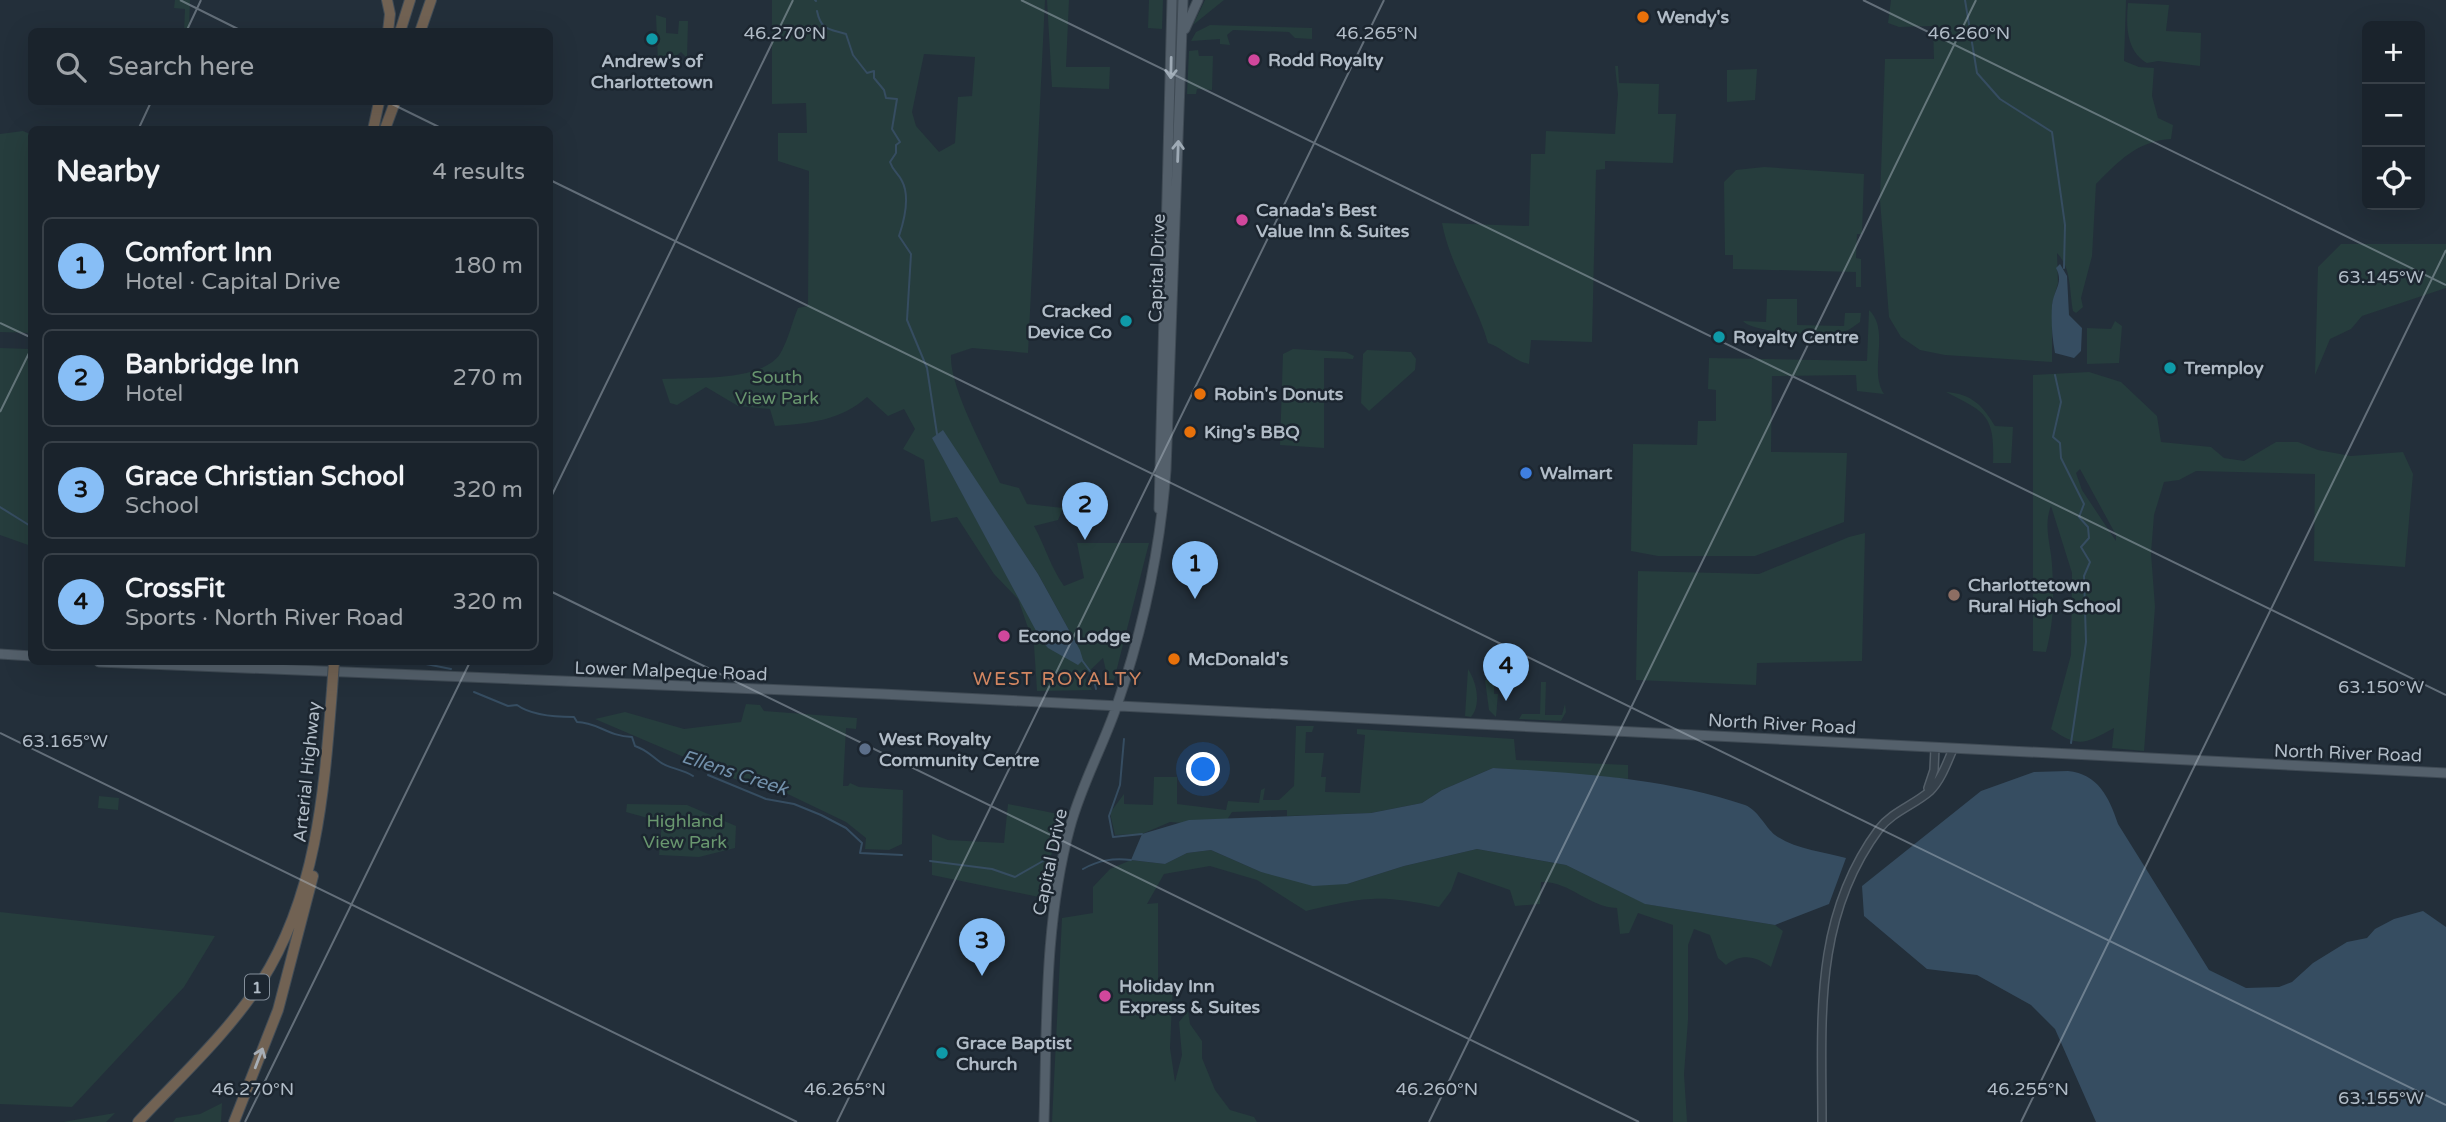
<!DOCTYPE html>
<html lang="en">
<head>
<meta charset="utf-8">
<style>
	body { margin:0; font-family:"Varela Round",sans-serif; background:#272f38; color:#f1f3f6 }
	.controls { position:absolute; right:21px; top:21px; display:grid; overflow:hidden; border-radius:10px; box-shadow:0 7px 28px #0002 }
	.controls button { width:63px; height:63px; display:grid; place-items:center; padding:0; border:0; border-bottom:2px solid #384048; background:#1a232c; color:#f1f3f6; font:35px sans-serif }
	.you { position:absolute; left:1204px; top:770px; width:24px; height:24px; margin:-18px; border:5px solid #fff; border-radius:50%; background:#1a73e8; box-shadow:0 0 0 10px #1a73e833 }
	.badge { display:grid; place-items:center; width:46px; height:46px; border-radius:50%; background:#87bef6; color:#111; font-size:23px; font-weight:700 }
	.pin { position:absolute; translate:-50% -58px; filter:drop-shadow(0 2px 4px #0008) }
	.pin::after { content:''; position:absolute; top:37px; width:24px; height:21px; background:inherit; clip-path:polygon(0 0,100% 0,50% 100%) }
	.list { margin:0; padding:0; list-style:none }
	h2 { display:flex; justify-content:space-between; align-items:center; height:91px; margin:0; padding:0 28px; font-size:30px }
	h2 small { font-size:23px; font-weight:400; color:#9fa4a9 }
	.list li { display:grid; grid-template-columns:46px 1fr auto; gap:21px; align-items:center; box-sizing:border-box; height:98px; margin:0 14px 14px; padding:0 14px; border:2px solid #384048; border-radius:10px }
	.list b { display:block; font-size:26px; white-space:nowrap }
	.list p { margin:0; font-size:23px; white-space:nowrap; color:#9fa4a9 }
	.list em { font-size:23px; font-style:normal; color:#9fa4a9 }
	.icon { flex:none; width:38px; height:38px; fill:none; stroke:currentColor; stroke-width:2; stroke-linecap:round; stroke-linejoin:round }
	.map { position:relative; flex:none; width:2446px; height:1122px; overflow:hidden }
	.search { position:absolute; background:#1a232c; box-shadow:0 7px 28px #0002; left:28px; top:28px; width:525px; height:77px; display:flex; align-items:center; gap:18px; box-sizing:border-box; padding:0 24px; border-radius:10px; color:#9fa4a9; font-size:26px }
	.panel { position:absolute; background:#1a232c; box-shadow:0 7px 28px #0002; left:28px; top:126px; width:525px; height:539px; border-radius:10px }
	.map>svg:first-child { display:block }
	.green { fill:#263d3d; fill-rule:evenodd }
	.water { fill:#364d61 }
	.lines { fill:none; stroke-linecap:round; stroke-linejoin:round }
	.stream { stroke:#364d61; stroke-width:2 }
	.minor-casing { stroke:#545f69; stroke-width:10 }
	.major-casing { stroke:#3f4a54; stroke-width:11 }
	.highway-casing { stroke:#414c56; stroke-width:12 }
	.minor { stroke:#36414b; stroke-width:7 }
	.major { stroke:#54606b; stroke-width:9 }
	.highway { stroke:#716253; stroke-width:10 }
	.highway-bridge-casing { stroke:#414c56; stroke-width:12; stroke-linecap:butt }
	.highway-bridge { stroke:#716253; stroke-width:10 }
	.oneway { stroke:#9eaab5 }
	.oneway2 { stroke:#a7aeb6 }
	.ticks { fill:none; stroke:#b1bcc7; stroke-width:2; stroke-opacity:0.45 }
	.food-dot { fill:#e8710a; stroke:#1c2630; stroke-width:2.5 }
	.culture-dot { fill:#0f9aa8; stroke:#1c2630; stroke-width:2.5 }
	.hotel-dot { fill:#d1479c; stroke:#1c2630; stroke-width:2.5 }
	.shop-dot { fill:#3f7fe0; stroke:#1c2630; stroke-width:2.5 }
	.education-dot { fill:#8d6e63; stroke:#1c2630; stroke-width:2.5 }
	.service-dot { fill:#5c6f8a; stroke:#1c2630; stroke-width:2.5 }
	.labels { text-anchor:middle; stroke-width:5; stroke-linejoin:round; paint-order:stroke }
	.shield { fill:#1c2630; stroke:#848f9a; stroke-width:2 }
	.shield-label { font-size:16px; font-weight:bold; fill:#b1bcc7 }
	.poi-label { font-size:18px; font-weight:bold; fill:#b1bcc7; stroke:#1c2630; text-anchor:start }
	.street-label { font-size:18px; fill:#b1bcc7; stroke:#1c2630 }
	.park-label { font-size:18px; fill:#69976f; stroke:#1c2630 }
	.neighbourhood-label { font-size:19px; letter-spacing:2px; fill:#d28661; stroke:#1c2630 }
	.water-label { font-size:19px; font-style:italic; fill:#7290aa; stroke:#1c2630 }
	.ticks-label { font-size:18px; text-anchor:middle; fill:#b1bcc7; stroke:#1c2630; stroke-width:5; stroke-linejoin:round; paint-order:stroke }
</style>
</head>
<body>
<div class="map">
<svg width="2446" height="1122" viewBox="0 0 2446 1122">
	<rect width="100%" height="100%" fill="#232f3a"/>
	<path class="green" d="M175,0H190L189,31H184L185,9L174,8Z
		M772,0H1045L1028,353L972,348L951,355C949,387 986,453 1000,483L1019,488L1027,504L1063,508L1058,520L1034,526C1045,546 1051,568 1064,586L1084,578L1077,543H1149L1114,680L1108,679L1103,658L1084,676L1092,690L1037,691L1034,645L1018,599L994,574L957,517L931,522L924,460L903,449L915,429L904,409L888,416L867,397C842,420 808,424 775,426L770,409L738,406L706,387L677,405L670,403L662,379C693,377 761,382 780,354C788,341 792,322 798,308L808,306L809,171L778,161V133H807L806,103L772,104ZM924,54L975,57L972,96L958,97L955,143L939,152L916,126L912,112ZM942,431L1038,574L1070,632L1030,619L933,439Z
		M1047,0H1069L1066,67H1110L1109,89L1052,87Z
		M1149,0H1163L1162,29L1148,28Z
		M1205,0H1224L1193,25Z
		M1891,0H2126L2124,61L2139,67L2154,68L2152,96L2158,118L2173,125L2171,139C2137,141 2119,161 2096,184L2092,256L2081,298L2083,307L2076,313L2073,311C2069,290 2072,269 2057,253L2058,283L2052,304V362L1945,355L1920,350L1901,337L1889,317L1880,200L1885,59H1934L1933,26L1899,27L1888,23Z
		M2128,3L2169,5L2166,31L2201,33L2200,66L2158,61L2147,63C2126,51 2126,25 2128,3Z
		M656,15L666,18V33L678,34L679,21H688L687,58L681,52L676,56L683,63L658,62Z
		M1210,25L1312,28V39L1295,38L1289,32L1233,30L1227,35L1230,45L1220,44V39L1191,41L1196,32Z
		M1198,50L1199,56H1213L1212,90L1197,89L1196,94H1187L1189,51Z
		M1615,66H1618L1619,83L1659,84L1658,114H1676L1673,163L1605,161V169L1596,170L1592,342L1531,340L1529,364C1514,361 1503,348 1488,343C1476,301 1450,266 1442,223L1529,226L1531,154H1545L1546,131L1615,134L1618,94Z
		M1757,69L1755,100L1727,102V70Z
		M23,131L32,135L31,333L0,332V134Z
		M1764,167L1864,174L1862,234H1857L1856,258L1861,259V287H1856V272L1733,269V255H1725L1724,182L1736,170Z
		M2341,244H2446V288L2362,316L2351,329L2330,339L2315,375L2318,267Z
		M1767,299H1797V325L1844,326L1845,313H1861L1860,322C1855,325 1851,329 1846,331C1832,338 1752,333 1743,321L1766,322Z
		M1869,310C1891,331 1868,370 1884,394L1857,391L1856,375L1772,376L1771,452L1847,453L1844,522L1755,556H1658L1631,551L1633,444L1697,445L1698,421H1716V390L1708,389L1709,358L1867,361Z
		M2115,321L2122,326L2119,363L2087,364V328L2111,329Z
		M0,348L31,349V546L0,535Z
		M1293,349L1346,352L1354,356L1353,359L1324,358V448L1280,445L1283,354Z
		M1367,350L1411,352L1416,359L1415,370L1369,411L1361,403L1363,354Z
		M2089,372L2121,382L2157,416L2161,442L2211,447L2224,458L2244,461L2276,442H2298L2318,450L2351,456L2403,452L2413,474L2405,567L2314,561L2315,474L2196,471L2179,480L2164,482L2154,515L2151,553L2155,607L2144,751L2112,748L2114,728C2085,744 2079,748 2051,729L2071,655L2072,573L2051,506C2043,526 2051,545 2052,565C2054,595 2054,622 2046,652L2033,651V375ZM2080,469L2116,535V541L2082,490L2076,473Z
		M1946,392C1972,394 1982,405 1995,426L2013,427L2011,463H1993C1995,413 1984,412 1946,392Z
		M1865,533L1862,661L1757,663L1756,685L1636,680L1638,571L1759,574L1849,537Z
		M1468,669C1476,681 1482,704 1471,717L1465,716Z
		M1485,680H1494V694H1498L1496,717L1489,710Z
		M1541,682H1546L1545,715H1562L1565,704L1566,712L1561,721L1519,719L1522,714H1540Z
		M746,704L760,705L764,711L857,718L856,729L846,728L843,786H848L850,783L859,787L903,790L902,844L889,850L865,849L866,838L846,822L769,785L747,784L595,719L625,712L684,729L741,722Z
		M1296,726H1314L1312,732H1306L1305,753H1324L1321,777H1326L1325,792L1360,793L1365,735L1357,734V729L1514,739L1516,760L1628,765V779L1493,768L1442,790L1422,803L1371,813L1287,816V810L1232,812L1223,826L1170,822L1142,834L1115,835L1110,813L1124,794V804L1153,805L1154,777H1177V804L1226,810L1228,801L1259,803L1261,790L1265,788L1263,800H1279L1294,786Z
		M99,796L119,798L118,810L98,808Z
		M627,804L687,805L736,826L735,848L699,857L659,855L662,822L626,812Z
		M1008,804L1063,815L1039,897L932,875V834L948,840L1004,843Z
		M1477,849L1566,865L1646,904L1775,925L1783,931L1771,967C1755,956 1742,953 1726,965L1718,958L1710,935L1694,929L1688,945V1020L1684,1074L1687,1122H1673V925L1638,913L1629,933L1620,934L1617,908C1588,907 1570,881 1541,882L1540,904L1515,906L1510,890L1458,872L1451,891L1439,907C1381,894 1363,897 1306,911L1257,880L1210,866L1164,874L1147,904L1158,903V981L1173,982L1170,1048L1175,1082L1182,1055L1179,1022L1188,1011L1190,1024L1202,1041V1058L1215,1090L1230,1110L1254,1117L1257,1122H1052L1062,918L1093,913V887L1110,869L1131,860L1165,864L1187,853L1211,850L1261,872L1347,884L1404,866Z
		M0,912L215,936L184,987L72,1107L0,1104Z
		M222,1103L221,1122H173L176,1118L200,1114Z
		M115,1113L106,1122H63Z"/>
	<path class="water" d="M2060,264L2067,276L2069,315L2082,328L2081,351L2074,358L2055,353C2052,337 2051,321 2052,305C2054,289 2064,283 2056,268Z
		M943,430L1038,574L1080,650L1083,660L1078,665L1048,648L1041,640L932,438Z
		M1493,768C1578,773 1664,778 1745,805C1758,810 1765,827 1775,835C1794,849 1824,852 1846,858L1829,904L1775,925L1645,904L1566,865L1477,849L1404,866L1347,884L1313,886L1261,872L1211,850L1187,853L1165,864L1131,860L1142,834L1189,820L1371,813L1422,803L1442,790Z
		M2068,771C2098,774 2109,797 2118,824L2209,970L2246,988L2279,987L2292,982L2313,963L2347,942L2367,938L2375,929L2394,919L2423,911L2446,927V1122H2096L2055,1029L2031,1005L1977,975L1927,969L1864,916L1862,886L1981,791L2034,772Z"/>
	<g class="lines">
		<path class="stream" d="M815,0L816,1
			M1965,0L1977,73L2000,99L2052,132L2065,225L2064,268
			M817,11C821,31 830,29 846,34L853,55L867,73L874,71V78L884,90L886,98L897,99L892,129L900,142L896,145V153L890,162C893,171 898,173 902,181C910,196 904,221 899,236L911,254L907,320L927,368L937,434
			M2055,375L2061,402L2053,437L2060,443L2061,458L2084,504L2079,517L2088,527L2089,538L2081,547L2090,562L2084,576L2086,642L2071,743
			M0,507L32,527
			M1081,659L1093,675L1096,689
			M416,662L451,669
			M474,692L508,706L517,705C532,716 556,717 574,717L577,722C597,722 607,736 632,737L635,746C647,750 650,755 660,762C667,768 683,769 693,776
			M1124,739L1120,785L1109,816L1113,837L1142,834
			M708,775L766,799L794,804L821,815L846,828L862,843L860,853L902,855
			M930,861L992,869L1015,877L1043,861
			M1083,869C1099,860 1113,858 1131,860"/>
		<g class="minor-casing">
			<path id="minor" d="M1928,788L1934,770L1935,748
				M1822,1122C1822,1019 1813,918 1879,829C1892,812 1914,805 1930,791C1941,780 1947,763 1953,749"/>
		</g>
		<g class="major-casing">
			<path id="major" d="M1185,29L1198,0
				M1159,509L1172,0
				M0,654L32,656
				M99,662L882,694L2446,773
				M1044,1122C1047,1024 1044,922 1070,827C1081,786 1102,748 1116,708C1143,630 1160,553 1166,470L1183,0"/>
		</g>
		<g class="highway-casing">
			<path id="highway" d="M387,0L390,14L388,32
				M400,32L410,0
				M420,32L431,0
				M385,129L395,102
				M373,130L379,102
				M138,1122C180,1077 227,1034 261,982C317,894 324,792 332,690
				M234,1122L278,1010L313,876"/>
		</g>
		<use href="#minor" class="minor"/>
		<use href="#major" class="major"/>
		<use href="#highway" class="highway"/>
		<g class="highway-bridge-casing">
			<path id="highway-bridge" d="M332,690L334,662"/>
		</g>
		<use href="#highway-bridge" class="highway-bridge"/>
	</g>
	<defs><path id="oneway-shaft" d="M-6 0H5M1.5-3L5.5 0L1.5 3" fill="none" stroke-width="1.6" stroke-linecap="round" stroke-linejoin="round" transform="scale(1.75)"/></defs>
	<g class="oneway">
		<use href="#oneway-shaft" transform="translate(1171 68) rotate(91)"/>
		<use href="#oneway-shaft" transform="translate(1178 151) rotate(-88)"/>
	</g>
	<use class="oneway2" href="#oneway-shaft" transform="translate(259 1058) rotate(-69)"/>
	<path class="ticks" d="M180,0L244,32M1021,0L2446,695M1863,0L2446,285M186,32L201,0M388,102L445,130M138,130L151,102M550,180L2446,1105M0,323L32,338M0,412L32,347M550,499L793,0M550,591L1639,1122M0,733L797,1122M245,1122L470,662M837,1122L1384,0M1429,1122L1976,0M2021,1122L2446,250"/>
	<g class="food-dot">
		<circle cx="1643" cy="17" r="7"/>
		<circle cx="1200" cy="394" r="7"/>
		<circle cx="1190" cy="432" r="7"/>
		<circle cx="1174" cy="659" r="7"/>
	</g>
	<g class="culture-dot">
		<circle cx="652" cy="39" r="7"/>
		<circle cx="1126" cy="321" r="7"/>
		<circle cx="1719" cy="337" r="7"/>
		<circle cx="2170" cy="368" r="7"/>
		<circle cx="942" cy="1053" r="7"/>
	</g>
	<g class="hotel-dot">
		<circle cx="1254" cy="60" r="7"/>
		<circle cx="1242" cy="220" r="7"/>
		<circle cx="1004" cy="636" r="7"/>
		<circle cx="1105" cy="996" r="7"/>
	</g>
	<circle class="shop-dot" cx="1526" cy="473" r="7"/>
	<circle class="education-dot" cx="1954" cy="595" r="7"/>
	<circle class="service-dot" cx="865" cy="749" r="7"/>
	<g class="labels">
		<rect class="shield" x="245" y="974.5" width="24" height="25" rx="5"/>
		<g class="shield-label">
			<text x="257" y="993">1</text>
		</g>
		<g class="poi-label">
			<text x="1657" y="23">Wendy's</text>
			<text x="1268" y="66">Rodd Royalty</text>
			<text x="652" y="67" text-anchor="middle">Andrew's of<tspan x="652" dy="21">Charlottetown</tspan></text>
			<text x="1256" y="216">Canada's Best<tspan x="1256" dy="21">Value Inn &amp; Suites</tspan></text>
			<text x="1112" y="317" text-anchor="end">Cracked<tspan x="1112" dy="21">Device Co</tspan></text>
			<text x="1733" y="343">Royalty Centre</text>
			<text x="2184" y="374">Tremploy</text>
			<text x="1214" y="400">Robin's Donuts</text>
			<text x="1204" y="438">King's BBQ</text>
			<text x="1540" y="479">Walmart</text>
			<text x="1968" y="591">Charlottetown<tspan x="1968" dy="21">Rural High School</tspan></text>
			<text x="1018" y="642">Econo Lodge</text>
			<text x="1188" y="665">McDonald's</text>
			<text x="879" y="745">West Royalty<tspan x="879" dy="21">Community Centre</tspan></text>
			<text x="1119" y="992">Holiday Inn<tspan x="1119" dy="21">Express &amp; Suites</tspan></text>
			<text x="956" y="1049">Grace Baptist<tspan x="956" dy="21">Church</tspan></text>
		</g>
		<g class="street-label">
			<text transform="translate(1157 268) rotate(-88)" y="6">Capital Drive</text>
			<text transform="translate(671 671) rotate(2)" y="6">Lower Malpeque Road</text>
			<text transform="translate(1782 724) rotate(3)" y="6">North River Road</text>
			<text transform="translate(2348 753) rotate(2)" y="6">North River Road</text>
			<text transform="translate(307 772) rotate(-84)" y="6">Arterial Highway</text>
			<text transform="translate(1050 862) rotate(-78)" y="6">Capital Drive</text>
		</g>
		<g class="park-label">
			<text x="777" y="383">South<tspan x="777" dy="21">View Park</tspan></text>
			<text x="685" y="827">Highland<tspan x="685" dy="21">View Park</tspan></text>
		</g>
		<g class="neighbourhood-label">
			<text x="1058" y="685">WEST ROYALTY</text>
		</g>
		<g class="water-label">
			<text transform="translate(735 772) rotate(18)" y="7">Ellens Creek</text>
		</g>
	</g>
	<g class="ticks-label">
		<text x="785" y="39">46.270°N</text>
		<text x="1377" y="39">46.265°N</text>
		<text x="1969" y="39">46.260°N</text>
		<text x="2381" y="283">63.145°W</text>
		<text x="2381" y="693">63.150°W</text>
		<text x="65" y="747">63.165°W</text>
		<text x="253" y="1095">46.270°N</text>
		<text x="845" y="1095">46.265°N</text>
		<text x="1437" y="1095">46.260°N</text>
		<text x="2028" y="1095">46.255°N</text>
		<text x="2381" y="1104">63.155°W</text>
	</g>
</svg>
<div class="controls">
<button>+</button>
<button>−</button>
<button><svg class="icon" aria-label="locate" viewBox="0 0 24 24"><circle cx="12" cy="12" r="6"/><path d="M12 2v4M12 18v4M2 12h4M18 12h4"/></svg></button>
</div>
<div class="you"></div>
<div class="pin badge" style="left:1195px;top:599px">1</div>
<div class="pin badge" style="left:1085px;top:540px">2</div>
<div class="pin badge" style="left:982px;top:976px">3</div>
<div class="pin badge" style="left:1506px;top:701px">4</div>
<div class="search"><svg class="icon" aria-label="search" viewBox="0 0 24 24"><circle cx="10" cy="10" r="6"/><path d="M15 15l6 6"/></svg>Search here</div>
<section class="panel">
<h2>Nearby<small>4 results</small></h2>
<ul class="list">
<li><span class="badge">1</span><div><b>Comfort Inn</b><p>Hotel · Capital Drive</p></div><em>180 m</em></li>
<li><span class="badge">2</span><div><b>Banbridge Inn</b><p>Hotel</p></div><em>270 m</em></li>
<li><span class="badge">3</span><div><b>Grace Christian School</b><p>School</p></div><em>320 m</em></li>
<li><span class="badge">4</span><div><b>CrossFit</b><p>Sports · North River Road</p></div><em>320 m</em></li>
</ul>
</section>
</div>
</body>
</html>
